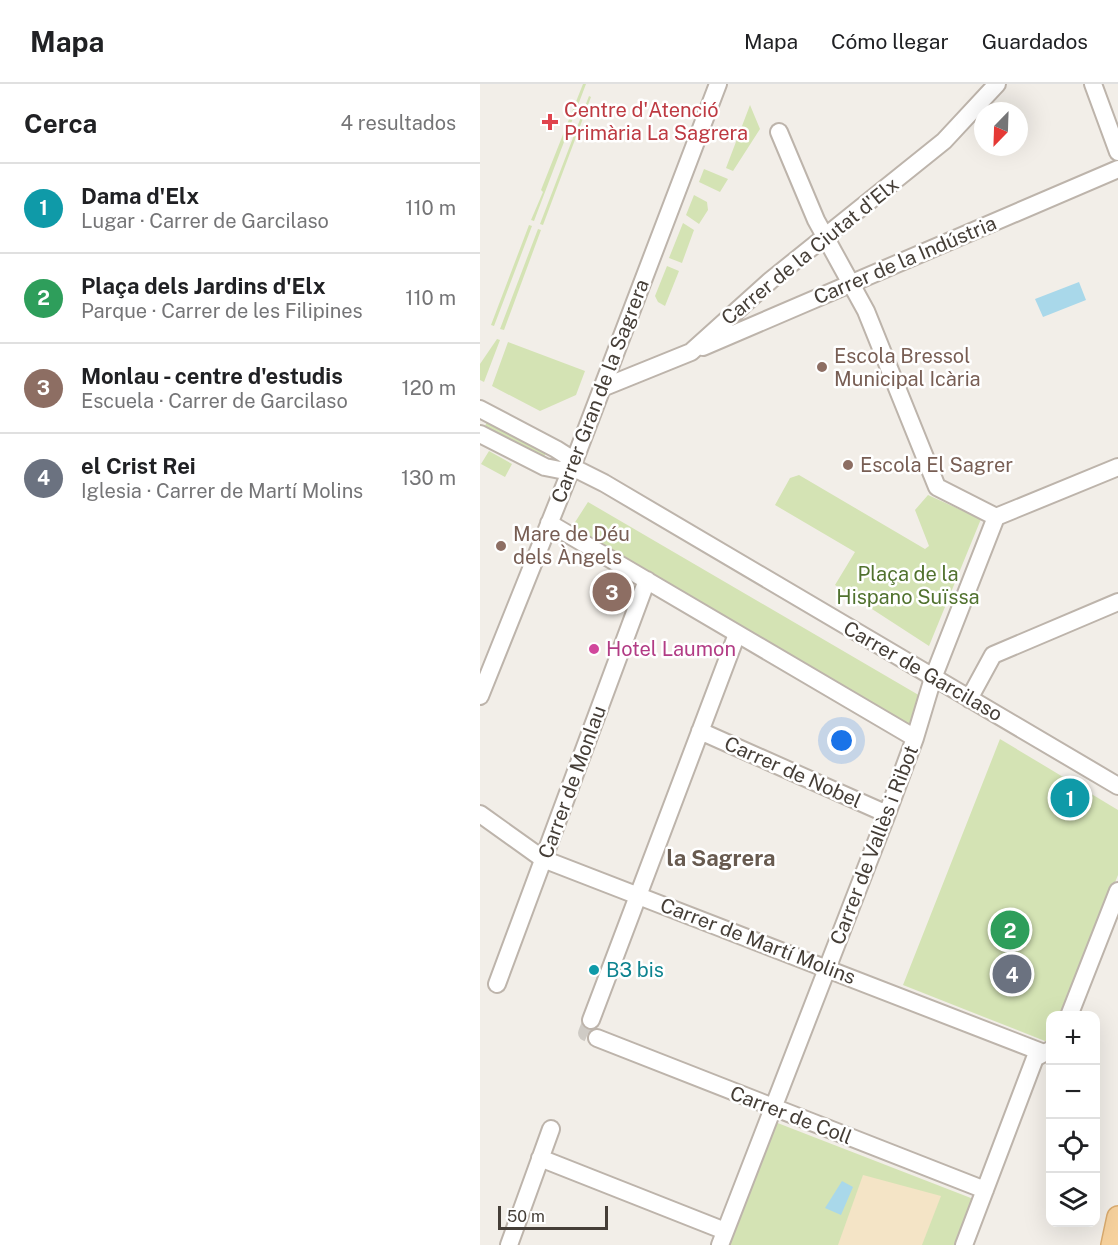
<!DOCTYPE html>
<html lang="es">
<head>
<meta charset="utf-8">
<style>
	body { margin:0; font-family:"Public Sans",sans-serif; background:#f2f2f2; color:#202124 }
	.controls { position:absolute; right:18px; bottom:18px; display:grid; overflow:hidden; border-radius:12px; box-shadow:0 6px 24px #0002 }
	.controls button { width:54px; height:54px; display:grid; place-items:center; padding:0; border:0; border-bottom:2px solid #e0e0e0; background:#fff; color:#202124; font:30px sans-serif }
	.compass { position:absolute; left:494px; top:18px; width:54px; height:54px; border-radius:50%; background:#fff; box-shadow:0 6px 24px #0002; rotate:203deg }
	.scale { position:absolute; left:18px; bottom:15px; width:110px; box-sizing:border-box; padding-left:6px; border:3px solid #453e37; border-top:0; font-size:16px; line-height:21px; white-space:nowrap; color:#453e37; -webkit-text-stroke:4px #fff; paint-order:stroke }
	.you { position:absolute; left:362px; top:657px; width:21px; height:21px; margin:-15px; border:4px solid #fff; border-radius:50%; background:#1a73e8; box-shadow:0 0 0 9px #1a73e833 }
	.badge { display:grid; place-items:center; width:39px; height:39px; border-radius:50%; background:#1a73e8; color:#fff; font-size:20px; font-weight:700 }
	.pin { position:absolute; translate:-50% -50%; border:3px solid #fff; box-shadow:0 2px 6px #0006 }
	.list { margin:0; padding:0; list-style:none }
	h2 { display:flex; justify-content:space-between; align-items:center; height:78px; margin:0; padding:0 24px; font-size:26px }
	h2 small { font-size:20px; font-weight:400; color:#757577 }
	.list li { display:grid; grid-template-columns:39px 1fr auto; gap:18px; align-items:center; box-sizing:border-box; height:90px; padding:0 24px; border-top:2px solid #e0e0e0 }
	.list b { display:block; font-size:22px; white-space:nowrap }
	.list p { margin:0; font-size:20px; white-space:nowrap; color:#757577 }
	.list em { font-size:20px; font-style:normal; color:#757577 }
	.icon { flex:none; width:33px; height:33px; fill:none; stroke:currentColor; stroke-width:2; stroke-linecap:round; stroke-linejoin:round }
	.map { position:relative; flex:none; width:638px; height:1161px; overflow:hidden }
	header { display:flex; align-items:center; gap:36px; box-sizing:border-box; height:84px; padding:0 30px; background:#fff; border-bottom:2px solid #e0e0e0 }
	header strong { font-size:28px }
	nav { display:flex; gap:33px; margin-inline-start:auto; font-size:21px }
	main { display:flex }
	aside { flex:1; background:#fff }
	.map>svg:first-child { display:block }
	.green { fill:#d4e3b4 }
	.sand { fill:#f4e4c6 }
	.water { fill:#a9d8ea }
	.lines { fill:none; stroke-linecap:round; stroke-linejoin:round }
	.minor-tunnel { stroke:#cfcbc5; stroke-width:16; stroke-dasharray:16 8; stroke-linecap:butt }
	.minor-casing { stroke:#bdb4ab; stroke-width:20 }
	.major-casing { stroke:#daab6e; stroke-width:24 }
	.minor { stroke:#fff; stroke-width:16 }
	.major { stroke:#f6d19d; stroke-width:21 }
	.health-dot { fill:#e0444e; stroke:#fff; stroke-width:2 }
	.education-dot { fill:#8d6e63; stroke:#fff; stroke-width:2 }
	.hotel-dot { fill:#d1479c; stroke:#fff; stroke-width:2 }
	.culture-dot { fill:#0f9aa8; stroke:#fff; stroke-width:2 }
	.labels { text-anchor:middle; stroke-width:5; stroke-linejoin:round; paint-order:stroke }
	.health-label { font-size:20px; fill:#be3a42; stroke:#fff; text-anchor:start }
	.street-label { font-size:20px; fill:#453e37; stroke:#fff }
	.education-label { font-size:20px; fill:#785e54; stroke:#fff; text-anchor:start }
	.park-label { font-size:20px; fill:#51722f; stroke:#fff }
	.hotel-label { font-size:20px; fill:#b23c85; stroke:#fff; text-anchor:start }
	.culture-label { font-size:20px; fill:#0d838f; stroke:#fff; text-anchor:start }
	.quarter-label { font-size:22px; font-weight:bold; fill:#675a4f; stroke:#fff }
</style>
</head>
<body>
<header>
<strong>Mapa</strong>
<nav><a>Mapa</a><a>Cómo llegar</a><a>Guardados</a></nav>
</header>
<main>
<aside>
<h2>Cerca<small>4 resultados</small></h2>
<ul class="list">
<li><span class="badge" style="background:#0f9aa8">1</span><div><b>Dama d'Elx</b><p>Lugar · Carrer de Garcilaso</p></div><em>110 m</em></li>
<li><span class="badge" style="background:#2e9e5b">2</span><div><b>Plaça dels Jardins d'Elx</b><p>Parque · Carrer de les Filipines</p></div><em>110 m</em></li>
<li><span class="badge" style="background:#8d6e63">3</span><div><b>Monlau - centre d'estudis</b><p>Escuela · Carrer de Garcilaso</p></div><em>120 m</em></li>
<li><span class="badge" style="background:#6b7280">4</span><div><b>el Crist Rei</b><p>Iglesia · Carrer de Martí Molins</p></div><em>130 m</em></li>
</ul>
</aside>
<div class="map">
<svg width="638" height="1161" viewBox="0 0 638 1161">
	<rect width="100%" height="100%" fill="#f2eee8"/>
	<path class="green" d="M103,0H106L54,137L51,136L63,108L61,106Z
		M109,12L111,13L63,141L60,140Z
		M270,21L280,45L253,87L246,84Z
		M224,85L248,95L240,108L219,98Z
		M214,111L227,118L228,126L219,140L206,131Z
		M203,139L214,146L202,179L189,174Z
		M49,141L52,142L14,242L11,241Z
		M58,145L61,146L24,246L20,245Z
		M187,182L199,187L185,222L178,218L175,212Z
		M17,255L20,256L4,298L0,296V280Z
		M28,258L105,287L96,311L60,327L12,302Z
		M7,338L66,369L64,373L5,342Z
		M9,367L32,380L25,393L1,380Z
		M319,391L445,465L449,462L435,426L448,411L501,435L449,562L355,501L375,468L295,421L310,394Z
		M108,418L442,613L428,646L90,446Z
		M520,655L638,726V791L582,931L570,932V959L423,901Z
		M295,1038L496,1116L479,1161H244Z"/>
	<path class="sand" d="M383,1091L461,1112L442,1161H358Z"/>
	<path class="water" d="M599,198L606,216L563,233L555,215Z
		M362,1097L373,1103L361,1131L345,1124Z"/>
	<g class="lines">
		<path class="minor-tunnel" d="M111,936L106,949L117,954"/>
		<g class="minor-casing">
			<path id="minor" d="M613,0L638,68
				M299,48L336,136L386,227L457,403L516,433
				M223,263L638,85
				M122,304L211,268L291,196L464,57L517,0
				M0,325L76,365L87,372L92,383
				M0,350L65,383L80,386L92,383L124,399L638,702
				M69,439L435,654
				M0,612L92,383L238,0
				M489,615L513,571L638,518
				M220,647L407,730
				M0,730L63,775L564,969
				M17,900L167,496
				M589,932L638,807
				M111,936L257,550
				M117,954L505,1106
				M60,1074L245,1147
				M29,1161L71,1045
				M240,1161L407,730L435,654L453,594L516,433L638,383
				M484,1161L555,974L570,966"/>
		</g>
		<g class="major-casing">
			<path id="major" d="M632,1161L638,1133"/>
		</g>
		<use href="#minor" class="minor"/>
		<use href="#major" class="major"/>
	</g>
	<path class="health-dot" d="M67 29h6v6h6v6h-6v6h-6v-6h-6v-6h6z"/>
	<g class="education-dot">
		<circle cx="342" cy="283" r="6"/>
		<circle cx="368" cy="381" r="6"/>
		<circle cx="21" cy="462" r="6"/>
	</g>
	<circle class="hotel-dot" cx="114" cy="565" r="6"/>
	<circle class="culture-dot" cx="114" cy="886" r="6"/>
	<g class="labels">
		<g class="health-label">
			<text x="84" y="33">Centre d'Atenció<tspan x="84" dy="23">Primària La Sagrera</tspan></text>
		</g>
		<g class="street-label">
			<text transform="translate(330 167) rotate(-39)" y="7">Carrer de la Ciutat d'Elx</text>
			<text transform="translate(425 176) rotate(-23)" y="7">Carrer de la Indústria</text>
			<text transform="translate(120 307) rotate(-69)" y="7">Carrer Gran de la Sagrera</text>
			<text transform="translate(443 587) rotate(30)" y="7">Carrer de Garcilaso</text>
			<text transform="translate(313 688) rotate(24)" y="7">Carrer de Nobel</text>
			<text transform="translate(92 698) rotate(-70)" y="7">Carrer de Monlau</text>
			<text transform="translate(394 761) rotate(-69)" y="7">Carrer de Vallès i Ribot</text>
			<text transform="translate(278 857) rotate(21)" y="7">Carrer de Martí Molins</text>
			<text transform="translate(311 1031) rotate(21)" y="7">Carrer de Coll</text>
		</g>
		<g class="education-label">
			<text x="354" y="279">Escola Bressol<tspan x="354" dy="23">Municipal Icària</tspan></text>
			<text x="380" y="388">Escola El Sagrer</text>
			<text x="33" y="457">Mare de Déu<tspan x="33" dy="23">dels Àngels</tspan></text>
		</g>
		<g class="park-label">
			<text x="428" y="497">Plaça de la<tspan x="428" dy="23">Hispano Suïssa</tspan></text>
		</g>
		<g class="hotel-label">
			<text x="126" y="572">Hotel Laumon</text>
		</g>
		<g class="culture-label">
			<text x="126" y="893">B3 bis</text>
		</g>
		<g class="quarter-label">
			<text x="241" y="782">la Sagrera</text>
		</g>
	</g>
</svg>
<div class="controls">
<button>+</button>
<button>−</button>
<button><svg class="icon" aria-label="locate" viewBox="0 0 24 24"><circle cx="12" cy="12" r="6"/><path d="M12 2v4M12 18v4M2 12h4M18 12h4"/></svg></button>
<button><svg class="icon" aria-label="layers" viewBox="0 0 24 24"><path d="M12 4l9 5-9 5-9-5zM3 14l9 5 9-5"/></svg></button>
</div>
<svg class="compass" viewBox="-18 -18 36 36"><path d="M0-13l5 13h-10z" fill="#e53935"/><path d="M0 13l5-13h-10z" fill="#757577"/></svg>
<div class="scale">50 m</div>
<div class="you"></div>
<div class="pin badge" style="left:590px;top:714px;background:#0f9aa8">1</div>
<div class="pin badge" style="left:530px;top:846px;background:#2e9e5b">2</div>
<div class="pin badge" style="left:132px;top:508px;background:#8d6e63">3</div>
<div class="pin badge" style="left:532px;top:890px;background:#6b7280">4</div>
</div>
</main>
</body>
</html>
